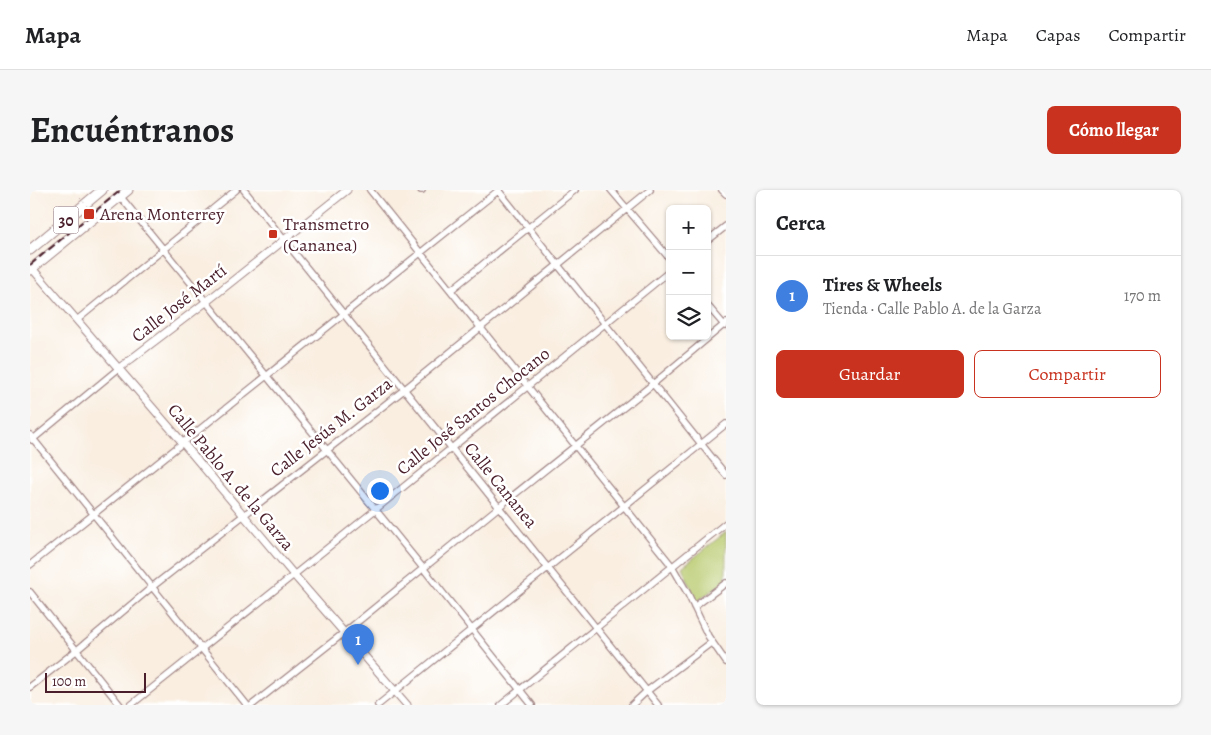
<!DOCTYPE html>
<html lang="es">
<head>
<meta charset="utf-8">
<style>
	body { margin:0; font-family:Alegreya,serif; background:#f6f6f6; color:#202124 }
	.controls { position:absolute; right:15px; top:15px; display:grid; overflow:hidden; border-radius:8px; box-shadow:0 1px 4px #0004 }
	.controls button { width:45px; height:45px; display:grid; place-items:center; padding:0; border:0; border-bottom:1px solid #e0e0e0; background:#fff; color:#202124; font:25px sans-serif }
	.scale { position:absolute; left:15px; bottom:12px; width:101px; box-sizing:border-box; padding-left:5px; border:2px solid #4a1f2b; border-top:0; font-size:14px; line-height:18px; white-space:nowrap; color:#4a1f2b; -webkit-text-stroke:4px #fff; paint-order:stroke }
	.you { position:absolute; left:349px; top:300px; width:18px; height:18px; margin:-12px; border:4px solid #fff; border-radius:50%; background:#1a73e8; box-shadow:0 0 0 8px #1a73e833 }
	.badge { display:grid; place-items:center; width:32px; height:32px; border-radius:50%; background:#c8321e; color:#fff; font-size:16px; font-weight:700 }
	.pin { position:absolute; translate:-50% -41px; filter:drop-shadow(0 1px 2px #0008) }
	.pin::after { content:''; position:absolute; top:26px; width:18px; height:15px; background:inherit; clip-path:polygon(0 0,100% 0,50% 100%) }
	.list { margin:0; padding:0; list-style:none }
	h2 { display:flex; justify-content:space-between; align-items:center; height:65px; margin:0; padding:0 20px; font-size:21px }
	h2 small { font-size:16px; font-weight:400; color:#757577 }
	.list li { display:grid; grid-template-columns:32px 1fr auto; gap:15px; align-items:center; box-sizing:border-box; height:80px; padding:0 20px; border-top:1px solid #e0e0e0 }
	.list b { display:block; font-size:19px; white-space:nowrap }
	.list p { margin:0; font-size:16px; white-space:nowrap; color:#757577 }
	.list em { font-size:16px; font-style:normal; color:#757577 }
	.actions { display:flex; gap:10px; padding:15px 20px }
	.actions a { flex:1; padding:11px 0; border:1px solid #c8321e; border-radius:8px; text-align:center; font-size:18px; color:#c8321e }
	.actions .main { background:#c8321e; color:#fff }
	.icon { flex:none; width:28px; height:28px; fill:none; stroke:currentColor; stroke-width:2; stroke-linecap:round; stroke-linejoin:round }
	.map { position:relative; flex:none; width:696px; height:515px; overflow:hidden; border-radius:8px }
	header { display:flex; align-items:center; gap:30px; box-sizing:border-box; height:70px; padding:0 25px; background:#fff; border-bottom:1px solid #e0e0e0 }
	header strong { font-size:24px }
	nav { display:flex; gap:28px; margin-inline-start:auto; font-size:18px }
	.intro { display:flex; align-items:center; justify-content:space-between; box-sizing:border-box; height:120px; padding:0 30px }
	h1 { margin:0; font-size:35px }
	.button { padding:12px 22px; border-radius:8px; background:#c8321e; color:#fff; font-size:18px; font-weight:700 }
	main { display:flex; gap:30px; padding:0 30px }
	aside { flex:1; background:#fff; border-radius:8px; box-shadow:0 1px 4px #0004 }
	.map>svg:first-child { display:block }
	.green { fill:#b8ca6e; stroke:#81744c }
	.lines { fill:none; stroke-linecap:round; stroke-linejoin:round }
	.minor-casing { stroke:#a28686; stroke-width:8 }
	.tertiary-casing { stroke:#a28686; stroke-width:9 }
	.primary-casing { stroke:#a28686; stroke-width:11 }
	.minor { stroke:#fff; stroke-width:5.5 }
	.tertiary { stroke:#fff; stroke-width:7 }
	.primary { stroke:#fff; stroke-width:9 }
	.rail { stroke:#4a1f2b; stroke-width:2; stroke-dasharray:8 4; stroke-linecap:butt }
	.path-bridge { stroke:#a28686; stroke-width:1; stroke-dasharray:1 4; stroke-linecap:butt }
	.poi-dot { fill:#c8321e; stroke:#fff; stroke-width:2 }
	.labels { text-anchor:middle; stroke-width:5; stroke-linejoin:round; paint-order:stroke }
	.shield { fill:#fff; stroke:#80626b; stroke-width:1 }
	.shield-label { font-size:16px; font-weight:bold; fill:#4a1f2b }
	.poi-label { font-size:18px; fill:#4a1f2b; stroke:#fff; text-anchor:start }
	.street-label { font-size:18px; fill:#4a1f2b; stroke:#fff }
</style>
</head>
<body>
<header>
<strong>Mapa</strong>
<nav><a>Mapa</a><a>Capas</a><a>Compartir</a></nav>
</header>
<div class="intro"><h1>Encuéntranos</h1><a class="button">Cómo llegar</a></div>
<main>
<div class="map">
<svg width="696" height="515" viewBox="0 0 696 515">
	<rect width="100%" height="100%" fill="#fff"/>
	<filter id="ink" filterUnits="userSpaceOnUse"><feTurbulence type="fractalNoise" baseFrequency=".02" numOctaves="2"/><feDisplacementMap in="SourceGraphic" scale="10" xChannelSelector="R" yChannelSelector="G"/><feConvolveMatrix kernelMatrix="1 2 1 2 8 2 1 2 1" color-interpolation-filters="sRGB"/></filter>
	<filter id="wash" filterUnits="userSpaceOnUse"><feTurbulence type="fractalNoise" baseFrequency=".0096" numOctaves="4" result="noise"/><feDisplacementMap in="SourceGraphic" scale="20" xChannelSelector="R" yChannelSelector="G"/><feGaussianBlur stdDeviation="1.12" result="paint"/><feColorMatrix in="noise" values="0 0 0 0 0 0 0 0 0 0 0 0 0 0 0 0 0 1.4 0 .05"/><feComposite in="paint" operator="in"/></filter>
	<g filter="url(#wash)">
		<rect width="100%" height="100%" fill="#f9eee0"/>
		<path class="green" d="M696,342V390L667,412L652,377Z"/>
	</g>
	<g filter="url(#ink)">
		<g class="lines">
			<g class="minor-casing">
				<path id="minor" d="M214,0L628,515
					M340,0L642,376L658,404L678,446L696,472
					M391,0H392
					M468,0L696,285
					M581,0L640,69
					M692,0L696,4
					M90,6L393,378L502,515
					M677,51L696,36
					M421,100L545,0
					M677,115L695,136
					M47,130L206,0
					M0,245L217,515
					M2,250L88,179
					M0,375L469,0
					M0,402L90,515
					M664,417L696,393
					M0,497L47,460L122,397L375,199L620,0
					M101,515L345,320L640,81
					M222,515L315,442L470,316L623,194L696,133
					M348,515L696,234
					M471,515L696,333
					M602,515L617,501L682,452"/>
			</g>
			<g class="tertiary-casing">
				<path id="tertiary" d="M0,76L153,253L264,385L377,515
					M88,179L176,112L317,0"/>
			</g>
			<g class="primary-casing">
				<path id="primary" d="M0,60L72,0
					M0,80L98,0"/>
			</g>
			<use href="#minor" class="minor"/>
			<use href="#tertiary" class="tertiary"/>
			<use href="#primary" class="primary"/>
			<path class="rail" d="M0,75L91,0"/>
			<path class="path-bridge" d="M50,8L70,31"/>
		</g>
	</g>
	<g class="poi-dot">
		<rect x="53" y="18" width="12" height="12" rx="2.5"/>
		<rect x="238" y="39" width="10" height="10" rx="2.5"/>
	</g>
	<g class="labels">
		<rect class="shield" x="23.5" y="16.5" width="25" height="27" rx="4"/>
		<g class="shield-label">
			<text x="36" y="36">30</text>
		</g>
		<g class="poi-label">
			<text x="70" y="30">Arena Monterrey</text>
			<text x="253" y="40">Transmetro<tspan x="253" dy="21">(Cananea)</tspan></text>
		</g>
		<g class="street-label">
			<text transform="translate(149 113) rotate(-38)" y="6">Calle José Martí</text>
			<text transform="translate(443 221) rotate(-39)" y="6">Calle José Santos Chocano</text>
			<text transform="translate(301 237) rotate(-38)" y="6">Calle Jesús M. Garza</text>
			<text transform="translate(201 287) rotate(50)" y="6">Calle Pablo A. de la Garza</text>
			<text transform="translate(471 295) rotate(51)" y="6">Calle Cananea</text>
		</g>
	</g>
</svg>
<div class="controls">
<button>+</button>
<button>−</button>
<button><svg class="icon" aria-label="layers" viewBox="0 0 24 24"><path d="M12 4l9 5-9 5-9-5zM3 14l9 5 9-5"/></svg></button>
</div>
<div class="scale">100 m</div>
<div class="you"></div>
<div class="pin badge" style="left:328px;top:475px;background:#3f7fe0">1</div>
</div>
<aside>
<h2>Cerca<small></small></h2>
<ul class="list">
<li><span class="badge" style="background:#3f7fe0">1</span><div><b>Tires &amp; Wheels</b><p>Tienda · Calle Pablo A. de la Garza</p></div><em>170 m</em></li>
</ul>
<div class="actions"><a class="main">Guardar</a><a>Compartir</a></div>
</aside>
</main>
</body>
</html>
